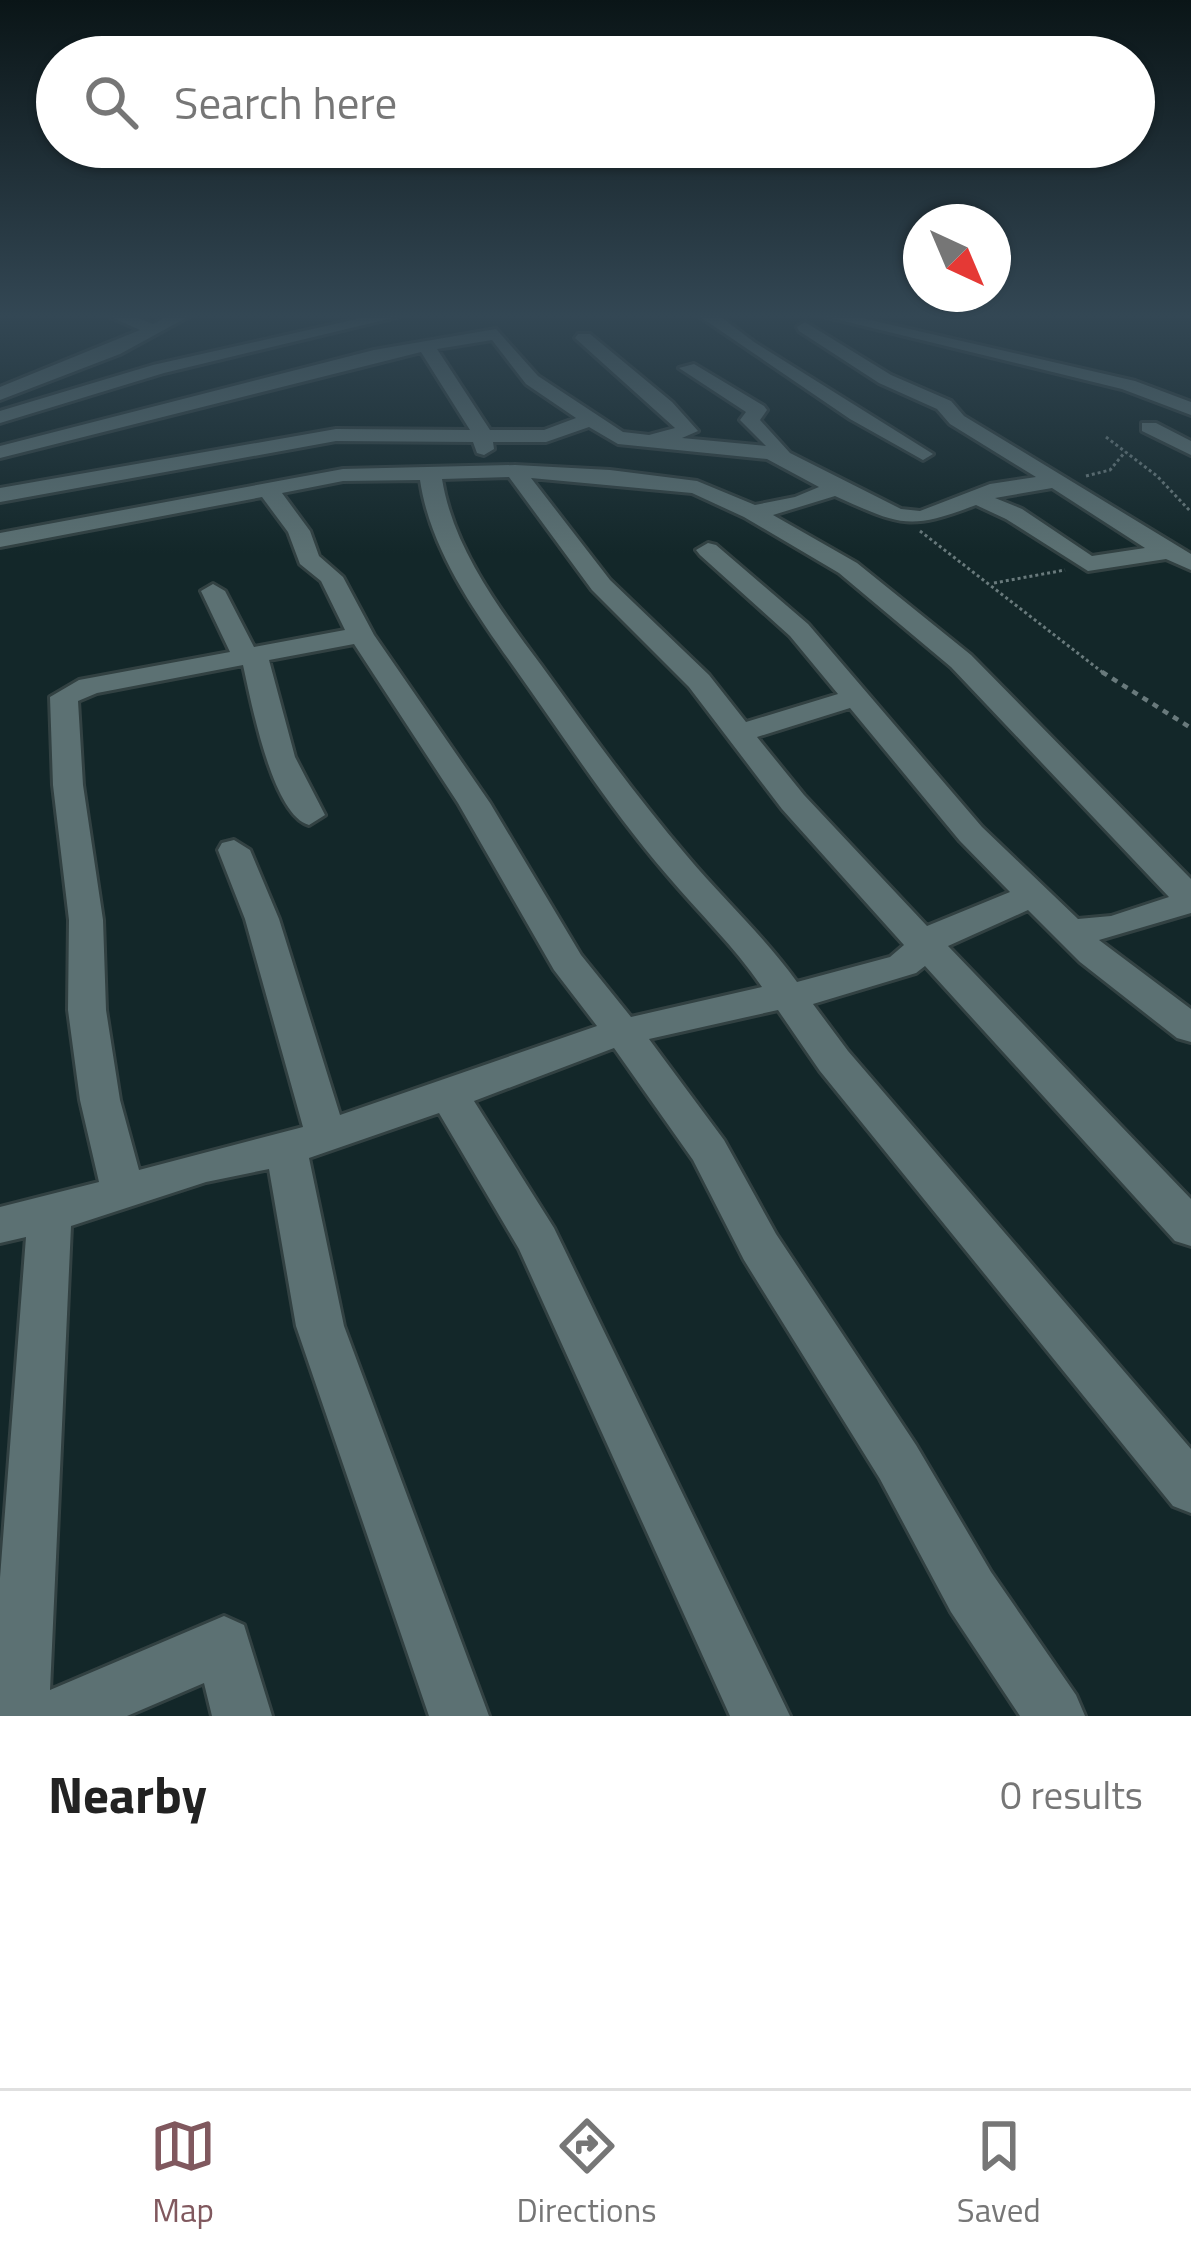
<!DOCTYPE html>
<html lang="en">
<head>
<meta charset="utf-8">
<style>
	body { margin:0; font-family:"Titillium Web",sans-serif; background:#f2f2f2; color:#222 }
	.compass { position:absolute; left:903px; top:204px; width:108px; height:108px; border-radius:50%; background:#fff; box-shadow:0 3px 9px #0004; rotate:136deg }
	.list { margin:0; padding:0; list-style:none }
	h2 { display:flex; justify-content:space-between; align-items:center; height:156px; margin:0; padding:0 48px; font-size:51px }
	h2 small { font-size:39px; font-weight:400; color:#767676 }
	.icon { flex:none; width:66px; height:66px; fill:none; stroke:currentColor; stroke-width:2; stroke-linecap:round; stroke-linejoin:round }
	.map { position:relative; flex:none; width:1191px; height:1716px; overflow:hidden }
	.search { position:absolute; background:#fff; box-shadow:0 3px 9px #0004; left:36px; right:36px; top:36px; height:132px; display:flex; align-items:center; gap:30px; box-sizing:border-box; padding:0 42px; border-radius:66px; color:#767676; font-size:45px }
	.sheet { height:372px; background:#fff }
	nav { display:flex; justify-content:space-around; align-items:center; box-sizing:border-box; height:168px; border-top:3px solid #e0e0e0; background:#fff; font-size:33px; color:#767676 }
	nav a { display:grid; justify-items:center; gap:6px }
	nav .on { color:#80585e }
	.map>svg:first-child { display:block }
	.lines { fill:none; stroke-linecap:round; stroke-linejoin:round }
	.minor-casing { stroke:#324142; stroke-width:6 }
	.path-far1 { stroke:#697a7c; stroke-width:3; stroke-dasharray:3 3; stroke-linecap:butt }
	.path { stroke:#697a7c; stroke-width:4.5; stroke-dasharray:6 6; stroke-linecap:butt }
	.minor { fill:#5c7173; fill-rule:evenodd }
</style>
</head>
<body>
<div class="map">
<svg width="1191" height="1716" viewBox="0 0 1191 1716">
	<rect width="100%" height="100%" fill="#132729"/>
	<g class="lines">
		<g class="minor-casing">
			<path id="minor" d="M104,314H127L153,324L172,314H193L120,354L0,400V387L140,330Z
				M379,314H409L164,373L0,423V411L153,365Z
				M696,314H717L754,342L933,454L923,460L850,419Z
				M815,314H844L1135,381L1191,402V415L1122,389Z
				M805,322L891,375L951,401L964,416L1191,554V570L1166,559L1088,571L1006,519L976,505C908,531 900,525 835,496L773,515L857,563L971,655L1191,879V913L1099,940L1191,1009V1042L1177,1038L1080,962L1028,910L948,946L1191,1199V1246L1175,1241L925,966L916,973L813,1004L848,1051L1191,1449V1513L1173,1506L820,1071L778,1010L649,1039L724,1140L776,1234L916,1445L991,1572L1076,1695L1085,1716H1020L951,1612L880,1479L744,1260L693,1160L614,1048L474,1101L554,1228L790,1716H730L519,1249L439,1113L309,1158L344,1326L489,1716H429L296,1326L269,1169L206,1182L71,1226L50,1690L224,1616L244,1625L272,1716H212L204,1683L127,1716H0V1578L26,1237L0,1243V1207L99,1182L80,1100L68,1010L69,920L53,785L50,697L79,680L230,652L201,591L213,584L225,591L254,647L345,630L321,581L300,564L288,532L262,497L0,547V533L343,469L515,465L610,470L697,481L755,505L795,497L819,487L767,459L618,444L589,427L546,442H493L494,449L484,455L477,453L473,442L336,441L0,502V488L336,429L470,430L421,352L0,458V446L374,350L496,329L538,376L623,432L649,435L675,428L575,338L578,334H590L672,402L698,431L682,438L766,446L740,420L746,412L679,368L694,364L764,406L767,410L760,420L790,453L901,509L920,511L990,484L1036,477L950,424L937,409L879,383L799,331L797,327ZM492,340L526,384L576,418L544,430H490L437,349ZM509,477L592,590L689,687L782,809L904,945L890,957L797,982C764,936 723,899 687,856C635,795 588,730 541,665C500,610 453,548 442,479ZM531,478L692,493L744,517L839,573L951,667L1169,897L1111,916L1078,919L982,827L808,624L716,545L708,543L696,550L700,555L790,636L838,694L746,722L709,675L610,580ZM420,480C430,549 475,612 514,667C564,737 611,810 667,875C699,913 734,946 762,987L631,1017L581,955L490,803L374,635L343,577L319,556L310,531L282,493L343,481ZM1052,488L1145,548L1092,556L1022,509L995,498ZM354,644L458,803L554,970L597,1026L340,1115L279,919L250,850L234,840L222,843L218,850L245,919L303,1127L139,1170L120,1100L106,1010L103,920L83,785L78,701L97,693L243,665C251,700 272,815 309,825L325,815L295,757L269,660ZM850,708L960,841L1010,892L927,926L804,795L757,737Z
				M1142,423H1156L1191,441V455L1142,431Z"/>
		</g>
		<path class="path-far1" d="M1106,437L1157,476L1191,512
			M1086,476L1110,470L1125,452
			M920,531L1106,675
			M994,583L1065,570"/>
		<path class="path" d="M1102,672L1191,728"/>
		<use href="#minor" class="minor"/>
	</g>
	<linearGradient id="sky" x2="0" y2="1"><stop stop-color="#0a1517"/><stop offset="0.57" stop-color="#334754"/><stop offset="1" stop-color="#334754" stop-opacity="0"/></linearGradient>
	<rect width="1191" height="554" fill="url(#sky)"/>
</svg>
<svg class="compass" viewBox="-18 -18 36 36"><path d="M0-13l5 13h-10z" fill="#e53935"/><path d="M0 13l5-13h-10z" fill="#767676"/></svg>
<div class="search"><svg class="icon" aria-label="search" viewBox="0 0 24 24"><circle cx="10" cy="10" r="6"/><path d="M15 15l6 6"/></svg>Search here</div>
</div>
<section class="sheet">
<h2>Nearby<small>0 results</small></h2>
<ul class="list">
</ul>
</section>
<nav>
<a class="on"><svg class="icon" aria-label="map" viewBox="0 0 24 24"><path d="M3 6l6-2 6 2 6-2v14l-6 2-6-2-6 2zM9 4v14M15 6v14"/></svg>Map</a>
<a><svg class="icon" aria-label="directions" viewBox="0 0 24 24"><path d="M12 3l9 9-9 9-9-9zM9 14v-3h6M13 9l2 2-2 2"/></svg>Directions</a>
<a><svg class="icon" aria-label="saved" viewBox="0 0 24 24"><path d="M7 4h10v16l-5-4-5 4z"/></svg>Saved</a>
</nav>
</body>
</html>
